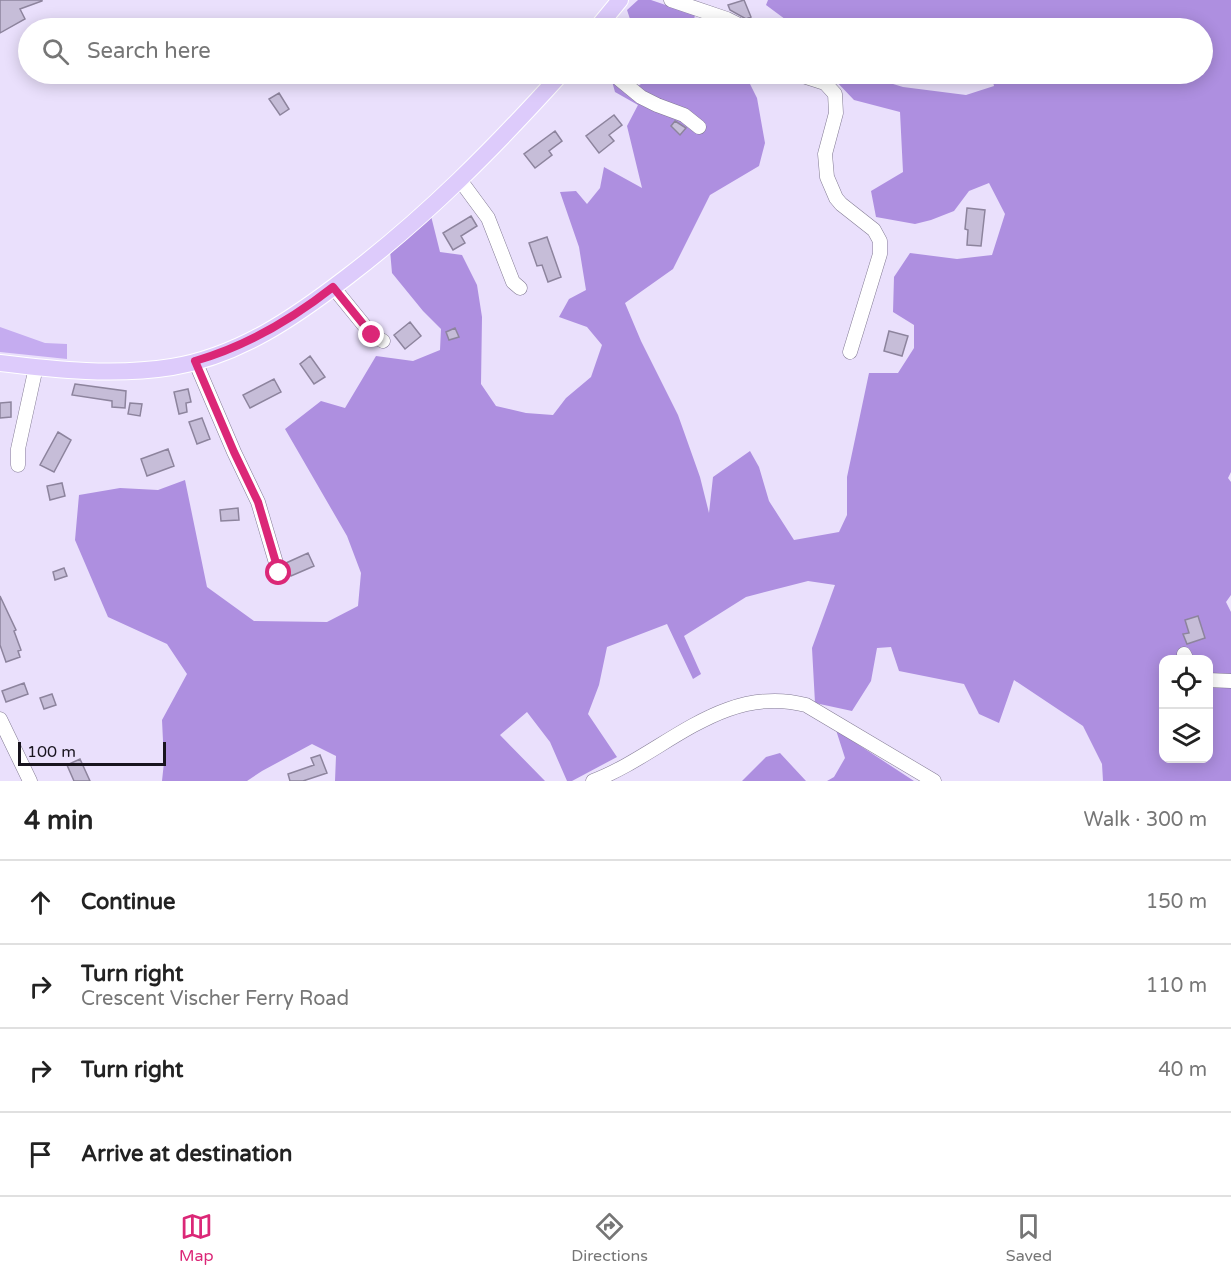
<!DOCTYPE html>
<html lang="en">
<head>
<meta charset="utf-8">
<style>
	body { margin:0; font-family:"Varela Round",sans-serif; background:#f2f2f2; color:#222 }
	.controls { position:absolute; right:18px; bottom:18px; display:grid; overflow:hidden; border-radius:12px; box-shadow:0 3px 15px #0003 }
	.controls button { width:54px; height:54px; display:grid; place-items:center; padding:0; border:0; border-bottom:2px solid #e0e0e0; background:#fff; color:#222; font:30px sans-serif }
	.scale { position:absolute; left:18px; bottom:15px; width:148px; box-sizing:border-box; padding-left:6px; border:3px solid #18141e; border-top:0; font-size:16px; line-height:21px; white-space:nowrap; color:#18141e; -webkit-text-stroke:4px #eae0fc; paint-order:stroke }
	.stop { position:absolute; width:18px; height:18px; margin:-14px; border:4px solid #db2777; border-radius:50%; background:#fff }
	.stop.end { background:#db2777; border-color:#fff; box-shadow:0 2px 6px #0008 }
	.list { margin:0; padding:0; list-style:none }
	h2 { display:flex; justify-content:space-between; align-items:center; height:78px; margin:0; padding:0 24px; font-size:26px }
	h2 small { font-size:20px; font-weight:400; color:#767676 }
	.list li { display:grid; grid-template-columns:39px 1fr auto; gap:18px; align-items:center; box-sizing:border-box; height:84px; padding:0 24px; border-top:2px solid #e0e0e0 }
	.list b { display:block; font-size:22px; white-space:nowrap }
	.list p { margin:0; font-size:20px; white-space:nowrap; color:#767676 }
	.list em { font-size:20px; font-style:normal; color:#767676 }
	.icon { flex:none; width:33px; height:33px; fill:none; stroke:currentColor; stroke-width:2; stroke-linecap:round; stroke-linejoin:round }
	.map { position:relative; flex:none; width:1231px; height:781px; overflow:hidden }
	.search { position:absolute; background:#fff; box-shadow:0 3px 15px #0003; left:18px; right:18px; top:18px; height:66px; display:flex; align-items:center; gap:15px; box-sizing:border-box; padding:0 21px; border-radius:33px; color:#767676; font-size:22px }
	.sheet { height:414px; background:#fff }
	nav { display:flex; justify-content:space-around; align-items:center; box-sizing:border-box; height:84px; border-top:2px solid #e0e0e0; background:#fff; font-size:16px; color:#767676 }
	nav a { display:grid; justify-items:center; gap:3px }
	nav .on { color:#db2777 }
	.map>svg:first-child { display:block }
	.green { fill:#c5acf0 }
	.forest { fill:#ae8fe0; fill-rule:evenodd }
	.building { fill:#c6bdd8; stroke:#8d849d; stroke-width:1.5 }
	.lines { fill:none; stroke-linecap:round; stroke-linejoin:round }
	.minor-casing { stroke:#837b94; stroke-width:15 }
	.major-casing { stroke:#fff; stroke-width:18 }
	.minor { stroke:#fff; stroke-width:14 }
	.major { stroke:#ddcbfb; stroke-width:16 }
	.route { stroke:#db2777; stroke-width:8 }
</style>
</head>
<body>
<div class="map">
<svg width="1231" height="781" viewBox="0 0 1231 781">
	<rect width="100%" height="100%" fill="#eae0fc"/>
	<path class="green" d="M0,327L45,343L67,344V359L0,352Z"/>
	<path class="forest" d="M638,0H651L695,15L692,28H633L627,10Z
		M768,0H1231V472L1228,478L1231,482V595L1226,602L1231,612V781H1103L1102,764L1083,726L1014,680L999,723L979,714L964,684L899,671L891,647L877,648L871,681L852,711L815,703L812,648L835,585L808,581L746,597L684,636L701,674L693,679L667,624L607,647L599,685L588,714L617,757L572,781H567L550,742L527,712L500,735L545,781H335L336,756L312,744L262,771L247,781H162L164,762L162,720L187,674L167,644L108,617L75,540L79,495L120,488L158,490L185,480L207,587L254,621L327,622L358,606L361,573L347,536L285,429L321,401L345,408L376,356L413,361L440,350L441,329L423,311L392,273L390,250L431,216L440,252L462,255L477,285L482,317L481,384L496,406L526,413L553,415L566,398L591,377L602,345L587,327L559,317L569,299L586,290L579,247L560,192L576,191L587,204L600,188L604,167L642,188L627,126L638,105L615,92L610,74H625L638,86L656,74H745L757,98L765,143L759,166L710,195L673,269L625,303L641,341L678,415L700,477L709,513L713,477L750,451L759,467L769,501L794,540L839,532L847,515V477L869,373H898L914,348V325L893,312L894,277L910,253L957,259L992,255L1005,214L989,183L969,191L954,211L931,220L915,224L876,217L871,191L903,172L900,112L854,100L833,78L839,74H860L903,87L966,95L994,86L991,74H1202V28H797L766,5ZM1164,660H1208V758H1164Z
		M836,730L914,781H827L834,777L845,758Z
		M780,753L806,781H742L766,757Z"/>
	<path class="building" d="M0,0H42V1L20,9L25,19L0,33Z
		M744,0L751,17L746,19L730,10L728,5Z
		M279,93L289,109L280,115L269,99Z
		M614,115L622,125L609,135L614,141L599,153L586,136Z
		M675,121L686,128L680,135L671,126Z
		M555,131L562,141L549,151L552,155L535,168L524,154Z
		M967,208L985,210L981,246L967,245L968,230L965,229Z
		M471,216L477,226L461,236L465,243L453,250L443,233Z
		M547,237L561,277L548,282L542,265L537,266L529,243Z
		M410,322L421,336L405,349L394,335Z
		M455,328L459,337L449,340L446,332Z
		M889,331L908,336L902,356L884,351Z
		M310,356L325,377L314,384L300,364Z
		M274,379L281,392L250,408L243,395Z
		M75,384L126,391L125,408L112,407V401L72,395Z
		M188,389L191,402L186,403L187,412L179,414L174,392Z
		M11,402V417L0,418V403Z
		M130,403L142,404L140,416L128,414Z
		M202,418L210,439L197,444L189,422Z
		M58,432L71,440L54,472L40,465Z
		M168,449L174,466L147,476L141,459Z
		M62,483L65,496L50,500L47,486Z
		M238,508L239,520L221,521L220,510Z
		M308,553L314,566L291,576L286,563Z
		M64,568L67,576L55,580L53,572Z
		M0,596L16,630L14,631L21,650L18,651L20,657L6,662L0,645Z
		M1198,616L1205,638L1187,644L1183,634L1189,633L1185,620Z
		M24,683L28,694L6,702L2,691Z
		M52,694L56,705L44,709L40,698Z
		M320,755L327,773L303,781H290L288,774L314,765L311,758Z
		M80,759L90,781H74L67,765Z"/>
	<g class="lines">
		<g class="minor-casing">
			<path id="minor" d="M671,0L727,19L745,28
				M613,74L641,97L657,105L684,115L699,127
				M797,74L825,83L835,94L836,113L825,154L827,177L836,198L841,204L874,230L880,241V254L850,352
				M460,180L488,218L513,282L520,288
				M333,287L372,335L383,341
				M195,361L234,452L258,502L279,573
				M18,465V449L36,367
				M1184,654L1187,660
				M1208,680L1231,681
				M0,719L30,781
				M593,781C664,754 722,683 806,705L934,781"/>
		</g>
		<g class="major-casing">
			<path id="major" d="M597,28L620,0
				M0,363C57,370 115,376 172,367C239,356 295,317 347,277C427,216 494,148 561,74"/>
		</g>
		<use href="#minor" class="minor"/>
		<use href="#major" class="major"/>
	</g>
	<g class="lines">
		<path class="route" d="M279,573L258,502L234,452L195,361C247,346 291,320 333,287L372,335"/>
	</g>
</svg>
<div class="controls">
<button><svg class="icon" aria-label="locate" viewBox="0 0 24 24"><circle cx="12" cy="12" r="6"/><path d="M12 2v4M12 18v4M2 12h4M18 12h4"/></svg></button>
<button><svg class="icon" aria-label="layers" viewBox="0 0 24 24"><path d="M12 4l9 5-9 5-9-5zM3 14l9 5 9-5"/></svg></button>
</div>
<div class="scale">100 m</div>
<div class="stop" style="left:279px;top:573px"></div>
<div class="stop end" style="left:372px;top:335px"></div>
<div class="search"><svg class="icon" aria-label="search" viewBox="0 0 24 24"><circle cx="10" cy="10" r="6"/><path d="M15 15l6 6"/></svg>Search here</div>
</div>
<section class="sheet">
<h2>4 min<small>Walk · 300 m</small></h2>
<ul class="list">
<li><svg class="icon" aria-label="ahead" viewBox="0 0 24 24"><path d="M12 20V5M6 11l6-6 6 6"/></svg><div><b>Continue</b></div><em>150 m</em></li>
<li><svg class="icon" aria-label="right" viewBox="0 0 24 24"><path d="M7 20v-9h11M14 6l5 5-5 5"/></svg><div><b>Turn right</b><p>Crescent Vischer Ferry Road</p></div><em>110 m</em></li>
<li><svg class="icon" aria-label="right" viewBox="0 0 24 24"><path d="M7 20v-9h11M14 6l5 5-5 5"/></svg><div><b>Turn right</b></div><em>40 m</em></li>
<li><svg class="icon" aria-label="arrive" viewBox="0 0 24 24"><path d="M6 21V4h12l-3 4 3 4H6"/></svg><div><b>Arrive at destination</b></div></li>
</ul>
</section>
<nav>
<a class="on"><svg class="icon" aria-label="map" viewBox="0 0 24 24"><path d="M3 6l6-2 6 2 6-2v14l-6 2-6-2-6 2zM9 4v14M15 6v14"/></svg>Map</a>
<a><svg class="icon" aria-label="directions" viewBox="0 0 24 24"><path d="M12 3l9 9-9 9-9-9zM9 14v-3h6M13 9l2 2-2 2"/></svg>Directions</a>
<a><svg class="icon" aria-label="saved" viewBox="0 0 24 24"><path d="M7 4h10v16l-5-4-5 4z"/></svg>Saved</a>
</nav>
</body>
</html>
